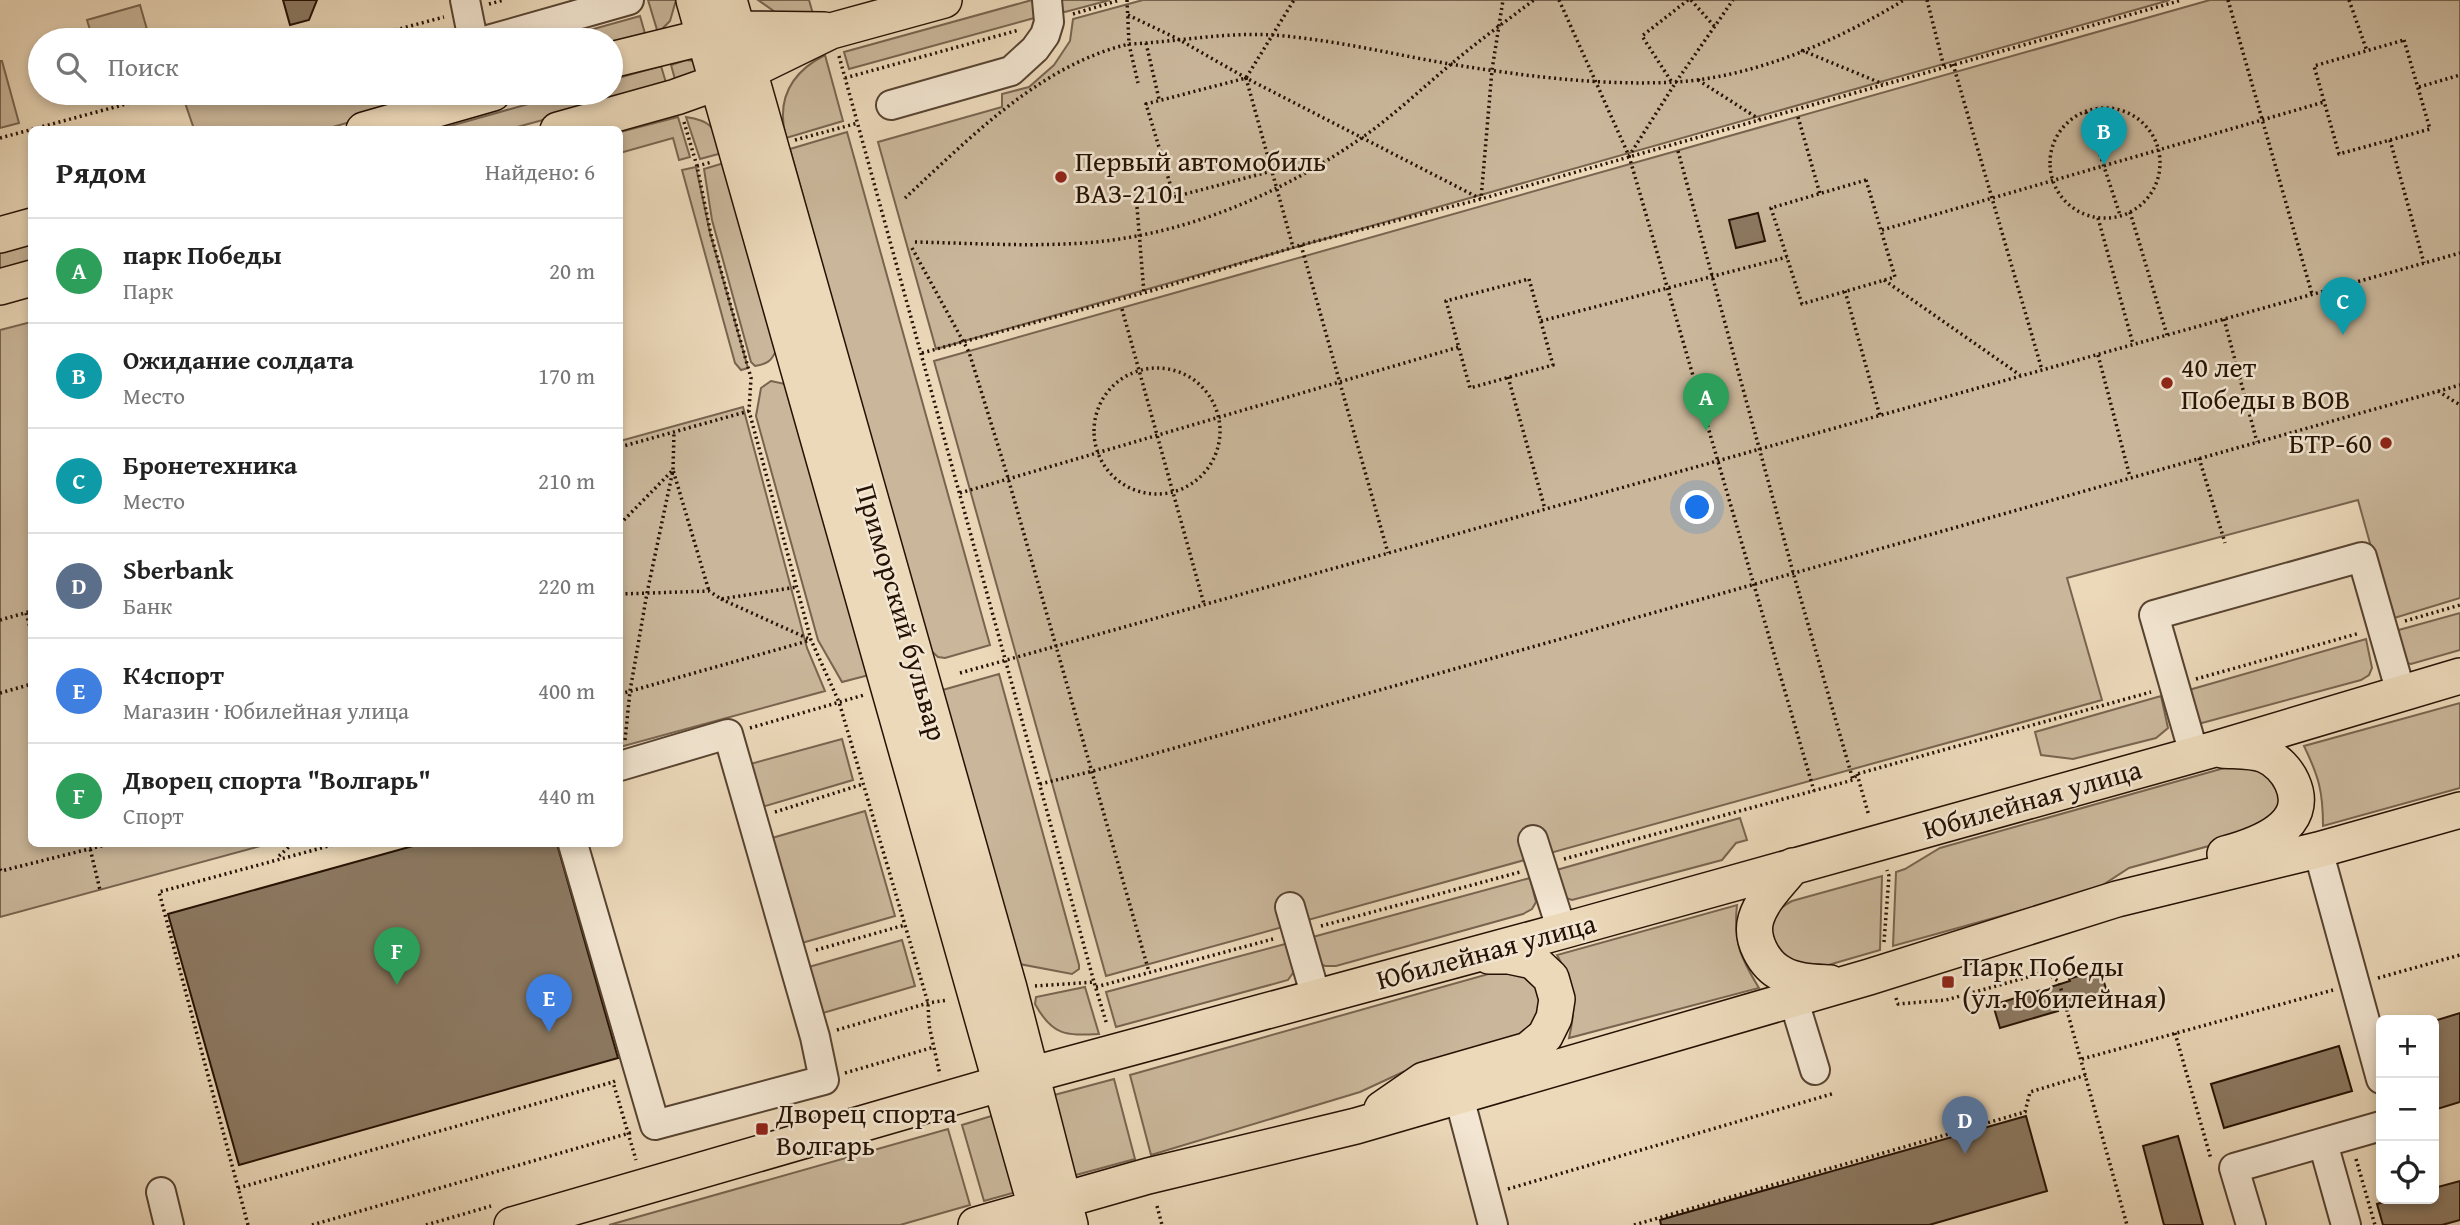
<!DOCTYPE html>
<html lang="ru">
<head>
<meta charset="utf-8">
<style>
	body { margin:0; font-family:"Gentium Book Plus",serif; background:#f6f6f6; color:#222 }
	.controls { position:absolute; right:21px; bottom:21px; display:grid; overflow:hidden; border-radius:10px; box-shadow:0 4px 10px #0003 }
	.controls button { width:63px; height:63px; display:grid; place-items:center; padding:0; border:0; border-bottom:2px solid #e0e0e0; background:#fff; color:#222; font:35px sans-serif }
	.you { position:absolute; left:1698px; top:508px; width:24px; height:24px; margin:-18px; border:5px solid #fff; border-radius:50%; background:#1a73e8; box-shadow:0 0 0 10px #1a73e833 }
	.badge { display:grid; place-items:center; width:46px; height:46px; border-radius:50%; background:#d93025; color:#fff; font-size:23px; font-weight:700 }
	.pin { position:absolute; translate:-50% -58px; filter:drop-shadow(0 2px 4px #0008) }
	.pin::after { content:''; position:absolute; top:37px; width:24px; height:21px; background:inherit; clip-path:polygon(0 0,100% 0,50% 100%) }
	.list { margin:0; padding:0; list-style:none }
	h2 { display:flex; justify-content:space-between; align-items:center; height:91px; margin:0; padding:0 28px; font-size:30px }
	h2 small { font-size:23px; font-weight:400; color:#767676 }
	.list li { display:grid; grid-template-columns:46px 1fr auto; gap:21px; align-items:center; box-sizing:border-box; height:105px; padding:0 28px; border-top:2px solid #e0e0e0 }
	.list b { display:block; font-size:26px; white-space:nowrap }
	.list p { margin:0; font-size:23px; white-space:nowrap; color:#767676 }
	.list em { font-size:23px; font-style:normal; color:#767676 }
	.icon { flex:none; width:38px; height:38px; fill:none; stroke:currentColor; stroke-width:2; stroke-linecap:round; stroke-linejoin:round }
	.map { position:relative; flex:none; width:2460px; height:1225px; overflow:hidden }
	.search { position:absolute; background:#fff; box-shadow:0 4px 10px #0003; left:28px; top:28px; width:595px; height:77px; display:flex; align-items:center; gap:18px; box-sizing:border-box; padding:0 24px; border-radius:38px; color:#767676; font-size:26px }
	.panel { position:absolute; background:#fff; box-shadow:0 4px 10px #0003; left:28px; top:126px; width:595px; height:721px; border-radius:10px }
	.map>svg:first-child { display:block }
	.green { fill:#cab79b; stroke:#78644f; stroke-width:2 }
	.building { fill:#8c7962; stroke:#251103; stroke-width:2 }
	.lines { fill:none; stroke-linecap:round; stroke-linejoin:round }
	.minor-casing { stroke:#574331; stroke-width:32 }
	.major-casing { stroke:#251103; stroke-width:38 }
	.path { stroke:#251103; stroke-width:3.5; stroke-dasharray:2 3.5; stroke-linecap:butt }
	.minor { stroke:#f3e6d2; stroke-width:28 }
	.major { stroke:#ecd9ba; stroke-width:35 }
	.poi-dot { fill:#8f2418; stroke:#f3e6d2; stroke-width:2.5 }
	.labels { text-anchor:middle; stroke-width:5; stroke-linejoin:round; paint-order:stroke }
	.poi-label { font-size:28px; fill:#251103; stroke:#f3e6d2; text-anchor:start }
	.street-label { font-size:28px; fill:#251103; stroke:#f3e6d2 }
</style>
</head>
<body>
<div class="map">
<svg width="2460" height="1225" viewBox="0 0 2460 1225">
	<rect width="100%" height="100%" fill="#ecd9ba"/>
	<filter id="stains"><feTurbulence type="fractalNoise" baseFrequency=".00286" numOctaves="4"/><feColorMatrix values="0 0 0 0 .2 0 0 0 0 .09 0 0 0 0 .02 0 0 0 .5 -.17"/></filter>
	<radialGradient id="worn" r=".72"><stop offset=".6" stop-color="#630" stop-opacity="0"/><stop offset="1" stop-color="#630" stop-opacity=".3"/></radialGradient>
	<path class="green" d="M648,0H676L670,21L658,33Z
		M758,0H809L813,14H778Z
		M1032,0L1038,17L849,69L844,52Z
		M1055,0H1110L1065,12L1059,10Z
		M1143,0H2170L936,349L878,142L1002,107V94L1029,87L1054,65L1070,41L1073,19Z
		M2210,0H2460V598L2391,619L2358,500L2067,578L2102,700L1106,976L934,361Z
		M140,5L150,40H93L87,20Z
		M640,16L646,37L611,47V40H554Z
		M825,55L843,121L786,138C776,100 790,73 825,55Z
		M686,60L693,61L697,65V75L676,83L671,65Z
		M0,61H2L19,123L0,128Z
		M661,66L667,86L510,129L436,130L567,93H611V80Z
		M198,93H453L322,130L194,129L183,97Z
		M678,117L690,157L679,160L673,138L620,153V132Z
		M686,117C714,121 714,129 722,153L700,159Z
		M847,132L990,645L945,658L938,657L928,648L790,149Z
		M724,163L776,350C772,361 767,364 755,366L751,362L712,220L704,169Z
		M696,167L710,233L748,368L741,370L735,363L682,170Z
		M31,244V264L0,273V253Z
		M31,322L32,844H268L0,917V330Z
		M771,381L785,384L869,675L842,682L818,640L756,416L761,388Z
		M743,407L807,648L825,691L620,747V441Z
		M2460,613V650L2411,664L2403,662L2388,633Z
		M2366,639L2372,668L2369,675L2361,680L2202,723L2196,722L2182,692Z
		M999,674L1079,965V969L1072,974L1014,963L939,691Z
		M2161,696L2168,728L2156,738L2073,759L2041,755L2035,732Z
		M2460,703V788L2323,826C2323,792 2319,777 2304,746Z
		M842,739L853,780L755,809L743,766Z
		M2242,763L2258,764L2289,798L2256,833L2129,868L2095,890L1893,946L1896,872L1905,869L1940,848Z
		M865,811L895,916L795,945L765,840Z
		M1740,818L1747,840L1736,843L1722,860L1572,900L1563,897L1553,871Z
		M1882,876L1880,950L1818,968L1789,966L1769,938C1774,918 1773,911 1792,901Z
		M1530,878L1536,902L1532,909L1523,914L1336,966H1325L1316,962L1309,938Z
		M1737,905C1733,941 1740,957 1759,988L1569,1038C1577,1004 1575,986 1557,955Z
		M902,940L915,986L816,1015L802,969Z
		M1289,943L1295,970L1288,980L1116,1027L1106,992Z
		M1506,969C1538,981 1537,982 1541,1015L1526,1035L1403,1072L1360,1092L1151,1155L1130,1075Z
		M1085,987L1099,1034C1065,1036 1052,1035 1035,1004L1036,997Z
		M1114,1079L1135,1159L1065,1178L1043,1098Z
		M998,1114L1020,1191L984,1201L962,1125Z
		M948,1129L970,1205L900,1225H609Z"/>
	<path class="building" d="M283,0H317L309,20L290,25Z
		M1758,213L1765,241L1736,248L1729,220Z
		M420,844H557L618,1058L239,1165L168,914Z
		M2100,969L2107,992L2057,1007L2058,1011L2000,1028L1993,1005L2070,981L2069,979Z
		M2460,1013V1102L2434,1110V1021Z
		M2339,1046L2352,1091L2224,1128L2211,1084Z
		M2026,1116L2047,1191L1929,1225H1661L1660,1220Z
		M2178,1136L2203,1225H2164L2143,1146Z
		M2460,1181V1220L2442,1225H2383L2377,1204L2394,1199H2434V1188Z"/>
	<g class="lines">
		<g class="minor-casing">
			<path id="minor" d="M465,0L473,40
				M488,40L629,0
				M891,105L1011,71L1035,49L1045,35L1049,22L1047,0
				M2194,754L2154,615L2362,557L2401,693
				M1533,840L1562,931
				M573,844L655,1125L824,1080L815,1037L728,734L620,766
				M2318,850L2381,1079
				M1290,907L1316,997
				M1793,998L1815,1070
				M1459,1097L1493,1225
				M2323,1143L2346,1225
				M161,1192L169,1225
				M2251,1225L2234,1168L2381,1126"/>
		</g>
		<g class="major-casing">
			<path id="major" d="M694,0L1041,1225
				M729,0L1009,988L1070,1225
				M611,60L737,29L824,30
				M364,130L493,93
				M558,130L676,97L749,71L831,31L944,0
				M0,235L32,226
				M0,287L32,278
				M2222,750C2235,751 2253,750 2265,755C2277,760 2287,771 2292,782C2312,826 2258,845 2225,854
				M1793,866C1780,882 1762,899 1756,919C1750,939 1764,965 1782,974C1796,982 1814,982 1830,983
				M1382,1109L1424,1080L1528,1050L1545,1036L1554,1018L1557,999L1551,978L1533,961L1509,956H1489
				M512,1225L1030,1075L1562,931L2215,749L2460,676
				M976,1225L1148,1176L1356,1126L1869,977L2117,899L2318,850L2460,810"/>
		</g>
		<path class="path" d="M1127,0L1129,44L1138,83
			M1559,0L1629,156L1676,82L1733,0
			M1691,0L1715,27
			M1927,0L1944,67
			M2228,0L2312,294
			M2349,0L2367,51
			M489,4L504,0
			M1073,14L1120,0
			M1128,15L1178,39L1246,78L1481,199L1492,70L1503,0
			M358,40L444,17
			M2404,40L2430,129L2339,154L2314,66Z
			M1146,43L1159,99
			M1801,50L1883,84
			M839,56L1094,982
			M1953,64L2042,370
			M845,78L1019,30
			M1246,78L1293,247
			M1698,80L1759,119
			M1671,81L1642,36L1688,0
			M2419,87L2460,75
			M2050 163a55 55 0 1 1 110 0a55 55 0 1 1-110 0Z
			M2086,112L2120,215
			M1798,117L1820,194
			M684,122L697,166L711,235L751,378L749,411L811,640L839,702L928,1003L929,1025L940,1075
			M0,138L167,93
			M795,140L858,123
			M2390,140L2424,263
			M1678,151L1793,572L1853,780
			M1629,156L1814,791
			M697,166L712,162
			M1272,171L1174,197L1146,104L1246,78L1294,0
			M1866,180L1895,277L1802,304L1771,208Z
			M905,198C970,138 1040,65 1129,44C1177,42 1223,32 1272,35C1331,39 1391,54 1450,64C1523,76 1602,86 1676,82C1755,77 1837,41 1904,0
			M1137,207L1144,293
			M2130,212L2167,335
			M2098,218L2133,344
			M1882,230L2324,102
			M915,242C965,243 1015,246 1064,244C1171,241 1273,199 1360,139C1392,117 1420,90 1450,65C1477,42 1506,21 1534,0
			M1301,245L1388,553
			M912,248L969,352L1008,478L1149,972
			M1529,279L1553,365L1470,388L1446,301Z
			M1884,280L2020,375
			M1845,291L1880,416
			M1122,309L1204,604
			M2224,319L2257,442
			M1541,321L1787,257
			M922,353L1154,290L1301,245L1481,199L2182,0
			M2098,355L2130,477
			M1094 431a63 63 0 1 1 126 0a63 63 0 1 1-126 0Z
			M1508,377L1545,509
			M2438,391L2460,405
			M620,447L749,411
			M2199,458L2225,543
			M960,493L1459,347
			M620,524L673,470L709,591
			M620,594L709,591L721,599L797,587
			M721,599L809,639
			M26,613L32,635
			M0,620L32,611
			M2405,621L2460,605
			M960,673L2460,253
			M2196,679L2360,633
			M0,693L32,684
			M620,694L811,640
			M750,728L864,695
			M625,740L630,691L647,593L673,470L674,432
			M1857,774L1869,816
			M1040,784L1093,771L2460,385
			M775,812L863,784
			M89,844L100,890
			M279,856L292,844
			M1564,859L1853,780L1857,774L2151,692
			M0,869L1,871L109,844
			M1321,926L1520,872
			M1884,942L1889,876L1887,870
			M816,950L905,925
			M2378,978L2460,955
			M1035,986L1094,982L1107,1025
			M1096,987L1273,939
			M1896,998L1898,1004L1946,1000L2046,972L2059,982L2127,1225
			M837,1030L928,1003L948,1000
			M2175,1033L2211,1159
			M2082,1059L2333,990
			M845,1073L934,1047
			M615,1081L613,1082L636,1160
			M2356,1159L2375,1225
			M238,1188L613,1082
			M1508,1189L1835,1093
			M1157,1206L1162,1225
			M248,1225L159,892L336,844
			M312,1225L633,1132
			M426,1225L491,1206
			M1634,1225L2025,1112L2030,1092L2086,1075"/>
		<use href="#minor" class="minor"/>
		<use href="#major" class="major"/>
	</g>
	<g class="poi-dot">
		<circle cx="1061" cy="177" r="7"/>
		<circle cx="2167" cy="383" r="7"/>
		<circle cx="2386" cy="443" r="7"/>
		<rect x="1941" y="975" width="14" height="14" rx="3.5"/>
		<rect x="755" y="1122" width="14" height="14" rx="3.5"/>
	</g>
	<g class="labels">
		<g class="poi-label">
			<text x="1075" y="171">Первый автомобиль<tspan x="1075" dy="32">ВАЗ-2101</tspan></text>
			<text x="2181" y="377">40 лет<tspan x="2181" dy="32">Победы в ВОВ</tspan></text>
			<text x="2372" y="453" text-anchor="end">БТР-60</text>
			<text x="1962" y="976">Парк Победы<tspan x="1962" dy="32">(ул. Юбилейная)</tspan></text>
			<text x="776" y="1123">Дворец спорта<tspan x="776" dy="32">Волгарь</tspan></text>
		</g>
		<g class="street-label">
			<text transform="translate(902 612) rotate(74)" y="10">Приморский бульвар</text>
			<text transform="translate(2032 799) rotate(-16)" y="10">Юбилейная улица</text>
			<text transform="translate(1486 951) rotate(-15)" y="10">Юбилейная улица</text>
		</g>
	</g>
	<rect width="100%" height="100%" filter="url(#stains)"/>
	<rect width="100%" height="100%" fill="url(#worn)"/>
</svg>
<div class="controls">
<button>+</button>
<button>−</button>
<button><svg class="icon" aria-label="locate" viewBox="0 0 24 24"><circle cx="12" cy="12" r="6"/><path d="M12 2v4M12 18v4M2 12h4M18 12h4"/></svg></button>
</div>
<div class="you"></div>
<div class="pin badge" style="left:1706px;top:431px;background:#2e9e5b">A</div>
<div class="pin badge" style="left:2104px;top:165px;background:#0f9aa8">B</div>
<div class="pin badge" style="left:2343px;top:335px;background:#0f9aa8">C</div>
<div class="pin badge" style="left:1965px;top:1154px;background:#5c6f8a">D</div>
<div class="pin badge" style="left:549px;top:1032px;background:#3f7fe0">E</div>
<div class="pin badge" style="left:397px;top:985px;background:#2e9e5b">F</div>
<div class="search"><svg class="icon" aria-label="search" viewBox="0 0 24 24"><circle cx="10" cy="10" r="6"/><path d="M15 15l6 6"/></svg>Поиск</div>
<section class="panel">
<h2>Рядом<small>Найдено: 6</small></h2>
<ul class="list">
<li><span class="badge" style="background:#2e9e5b">A</span><div><b>парк Победы</b><p>Парк</p></div><em>20 m</em></li>
<li><span class="badge" style="background:#0f9aa8">B</span><div><b>Ожидание солдата</b><p>Место</p></div><em>170 m</em></li>
<li><span class="badge" style="background:#0f9aa8">C</span><div><b>Бронетехника</b><p>Место</p></div><em>210 m</em></li>
<li><span class="badge" style="background:#5c6f8a">D</span><div><b>Sberbank</b><p>Банк</p></div><em>220 m</em></li>
<li><span class="badge" style="background:#3f7fe0">E</span><div><b>К4спорт</b><p>Магазин · Юбилейная улица</p></div><em>400 m</em></li>
<li><span class="badge" style="background:#2e9e5b">F</span><div><b>Дворец спорта &quot;Волгарь&quot;</b><p>Спорт</p></div><em>440 m</em></li>
</ul>
</section>
</div>
</body>
</html>
